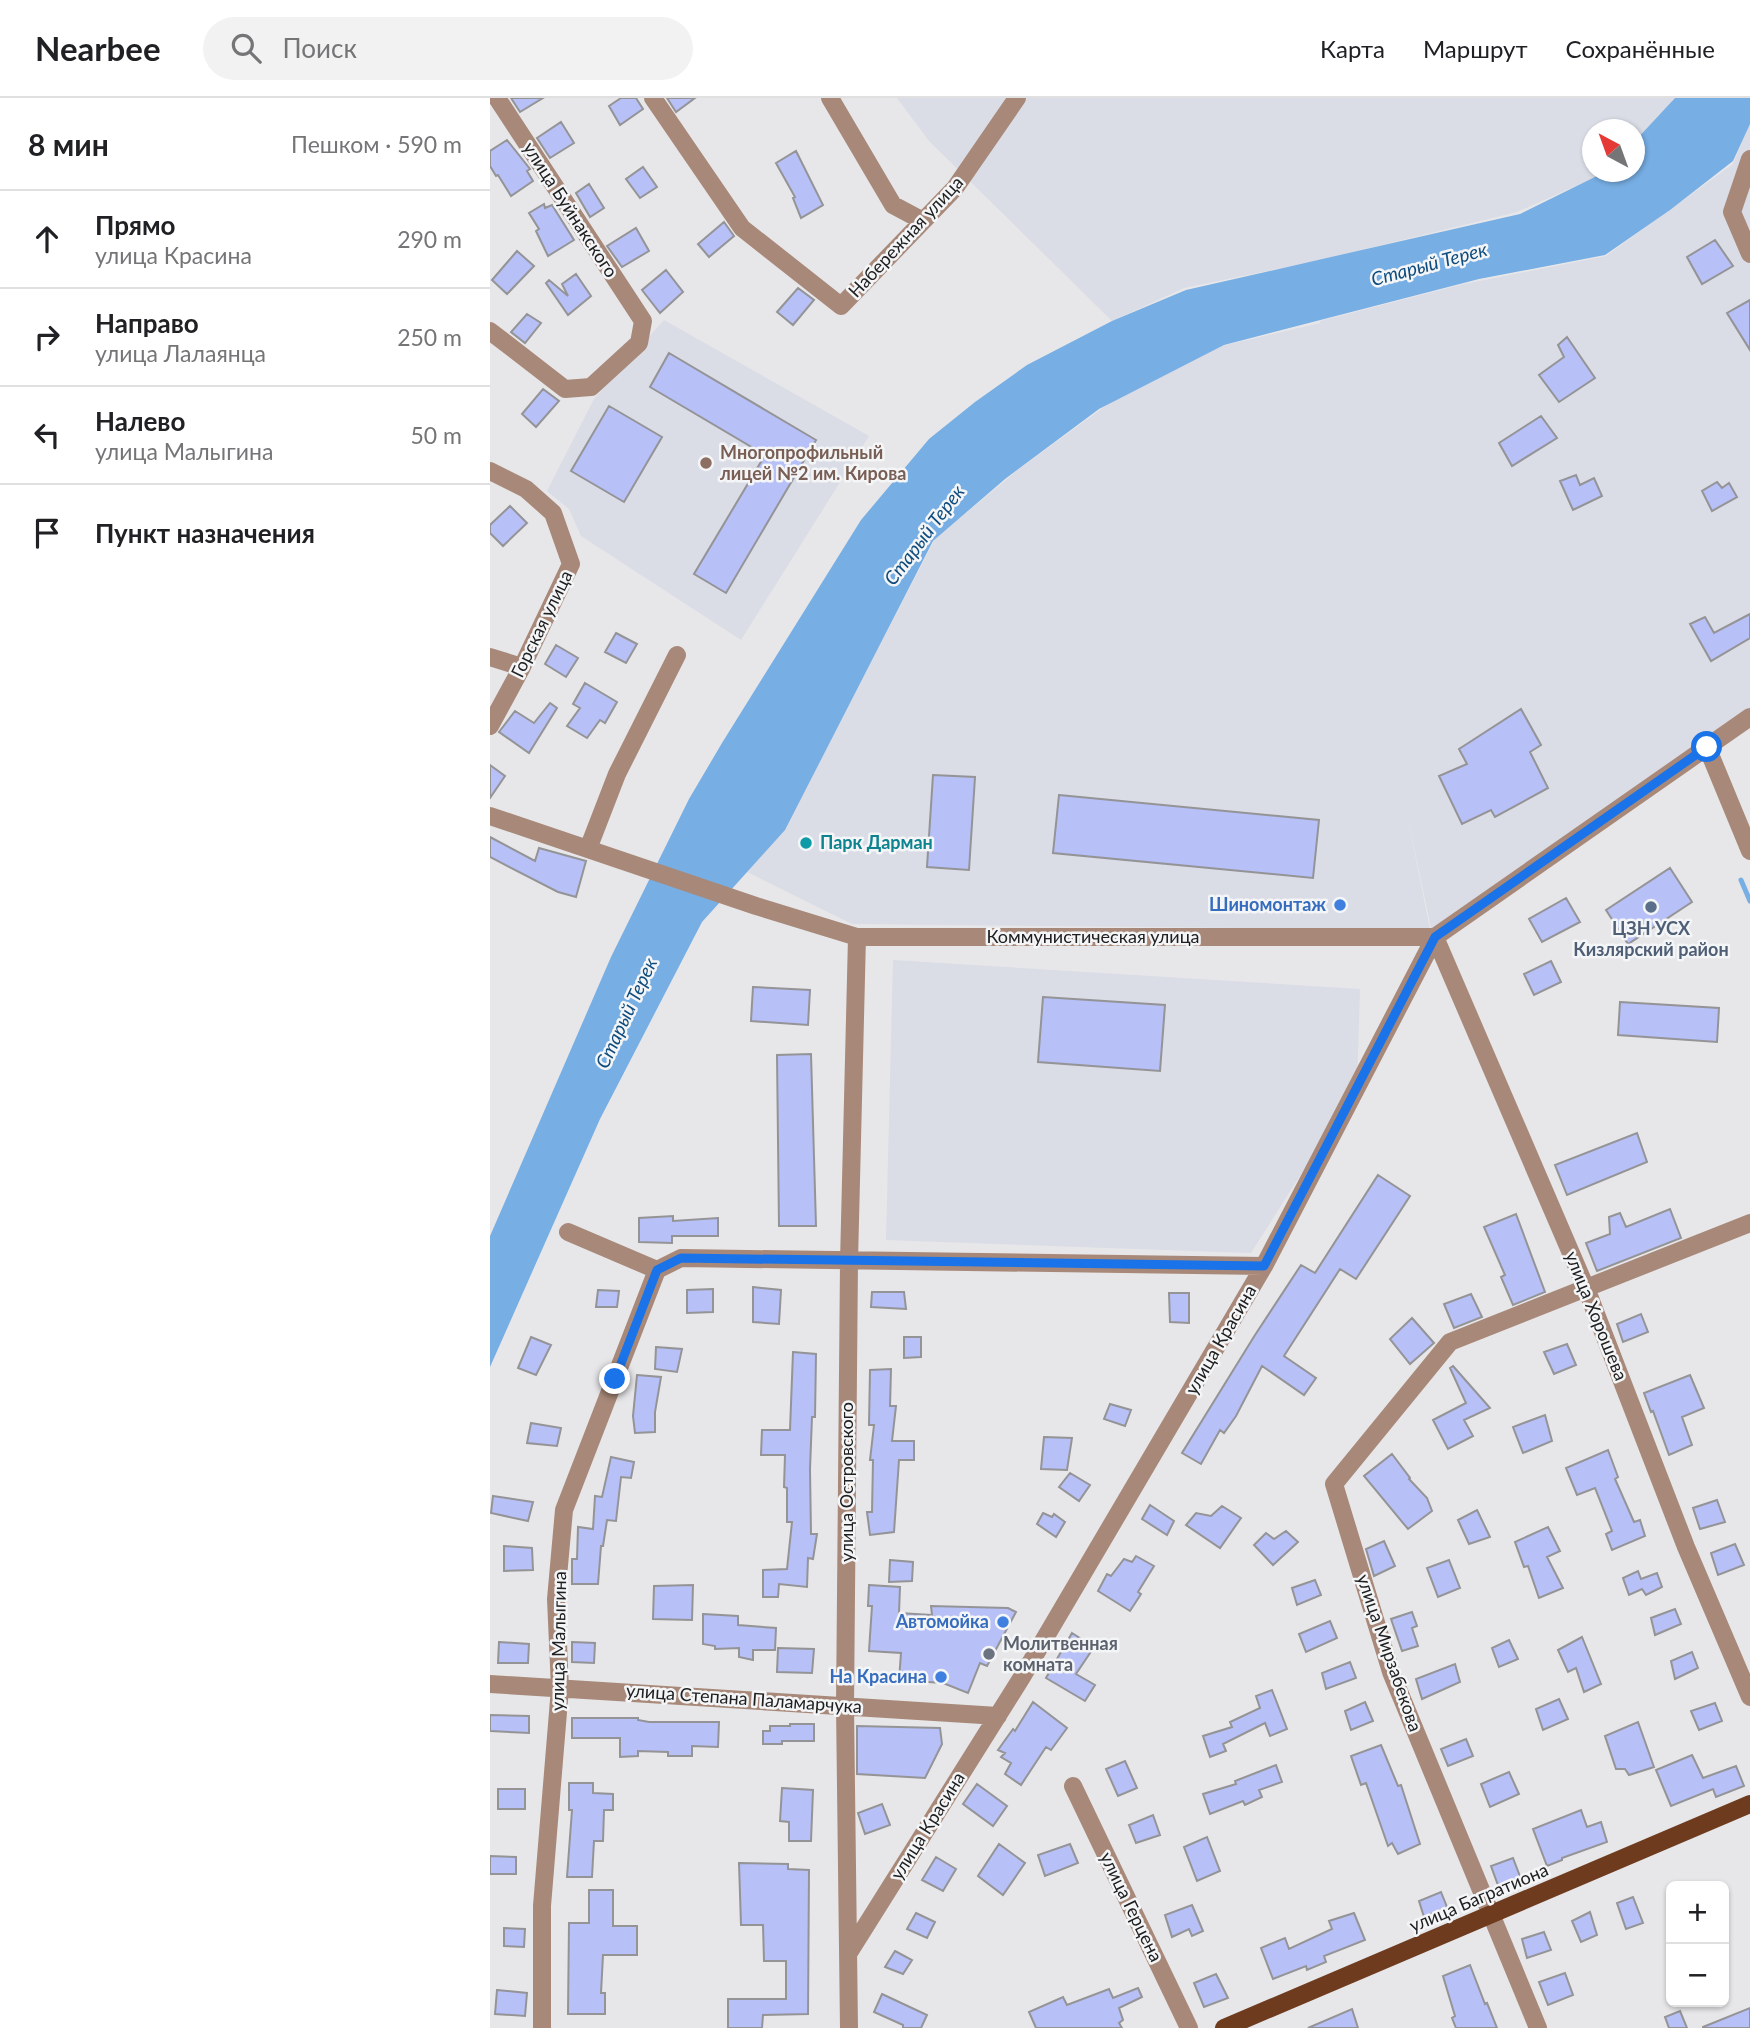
<!DOCTYPE html>
<html lang="ru">
<head>
<meta charset="utf-8">
<style>
	body { margin:0; font-family:Lato,sans-serif; background:#f2f2f2; color:#202124 }
	.controls { position:absolute; right:21px; bottom:21px; display:grid; overflow:hidden; border-radius:10px; box-shadow:0 2px 5px #0004 }
	.controls button { width:63px; height:63px; display:grid; place-items:center; padding:0; border:0; border-bottom:2px solid #e0e0e0; background:#fff; color:#202124; font:35px sans-serif }
	.compass { position:absolute; left:1092px; top:21px; width:63px; height:63px; border-radius:50%; background:#fff; box-shadow:0 2px 5px #0004; rotate:319deg }
	.stop { position:absolute; width:21px; height:21px; margin:-16px; border:5px solid #1a73e8; border-radius:50%; background:#fff }
	.stop.end { background:#1a73e8; border-color:#fff; box-shadow:0 2px 7px #0008 }
	.list { margin:0; padding:0; list-style:none }
	h2 { display:flex; justify-content:space-between; align-items:center; height:91px; margin:0; padding:0 28px; font-size:30px }
	h2 small { font-size:23px; font-weight:400; color:#757577 }
	.list li { display:grid; grid-template-columns:46px 1fr auto; gap:21px; align-items:center; box-sizing:border-box; height:98px; padding:0 28px; border-top:2px solid #e0e0e0 }
	.list b { display:block; font-size:26px; white-space:nowrap }
	.list p { margin:0; font-size:23px; white-space:nowrap; color:#757577 }
	.list em { font-size:23px; font-style:normal; color:#757577 }
	.icon { flex:none; width:38px; height:38px; fill:none; stroke:currentColor; stroke-width:2; stroke-linecap:round; stroke-linejoin:round }
	.map { position:relative; flex:none; width:1260px; height:1930px; overflow:hidden }
	header { display:flex; align-items:center; gap:42px; box-sizing:border-box; height:98px; padding:0 35px; background:#fff; border-bottom:2px solid #e0e0e0 }
	header strong { font-size:33px }
	nav { display:flex; gap:38px; margin-inline-start:auto; font-size:24px }
	.search { width:490px; height:63px; background:#f2f2f2; display:flex; align-items:center; gap:18px; box-sizing:border-box; padding:0 24px; border-radius:38px; color:#757577; font-size:26px }
	main { display:flex }
	aside { flex:1; background:#fff }
	.map>svg:first-child { display:block }
	.built { fill:#dadce6 }
	.water { fill:#77aee4 }
	.lines { fill:none; stroke-linecap:round; stroke-linejoin:round }
	.stream { stroke:#77aee4; stroke-width:5 }
	.building { fill:#b7c0f7; stroke:#949497; stroke-width:2 }
	.minor { stroke:#a88979; stroke-width:18 }
	.major { stroke:#6e3b1e; stroke-width:18 }
	.route { stroke:#1a73e8; stroke-width:9 }
	.education-dot { fill:#8d6e63; stroke:#f4f5f7; stroke-width:2.5 }
	.culture-dot { fill:#0f9aa8; stroke:#f4f5f7; stroke-width:2.5 }
	.shop-dot { fill:#3f7fe0; stroke:#f4f5f7; stroke-width:2.5 }
	.service-dot { fill:#5c6f8a; stroke:#f4f5f7; stroke-width:2.5 }
	.worship-dot { fill:#6b7280; stroke:#f4f5f7; stroke-width:2.5 }
	.labels { text-anchor:middle; stroke-width:5; stroke-linejoin:round; paint-order:stroke }
	.street-label { font-size:18px; fill:#202021; stroke:#f4f5f7 }
	.education-label { font-size:18px; font-weight:bold; fill:#785e54; stroke:#f4f5f7; text-anchor:start }
	.culture-label { font-size:18px; font-weight:bold; fill:#0d838f; stroke:#f4f5f7; text-anchor:start }
	.shop-label { font-size:18px; font-weight:bold; fill:#366cbe; stroke:#f4f5f7; text-anchor:end }
	.service-label { font-size:18px; font-weight:bold; fill:#4e5e75; stroke:#f4f5f7 }
	.worship-label { font-size:18px; font-weight:bold; fill:#5b616d; stroke:#f4f5f7; text-anchor:start }
	.water-label { font-size:19px; font-style:italic; fill:#0f4c7e; stroke:#f4f5f7 }
</style>
</head>
<body>
<header>
<strong>Nearbee</strong>
<div class="search"><svg class="icon" aria-label="search" viewBox="0 0 24 24"><circle cx="10" cy="10" r="6"/><path d="M15 15l6 6"/></svg>Поиск</div>
<nav><a>Карта</a><a>Маршрут</a><a>Сохранённые</a></nav>
</header>
<main>
<aside>
<h2>8 мин<small>Пешком · 590 m</small></h2>
<ul class="list">
<li><svg class="icon" aria-label="ahead" viewBox="0 0 24 24"><path d="M12 20V5M6 11l6-6 6 6"/></svg><div><b>Прямо</b><p>улица Красина</p></div><em>290 m</em></li>
<li><svg class="icon" aria-label="right" viewBox="0 0 24 24"><path d="M7 20v-9h11M14 6l5 5-5 5"/></svg><div><b>Направо</b><p>улица Лалаянца</p></div><em>250 m</em></li>
<li><svg class="icon" aria-label="left" viewBox="0 0 24 24"><path d="M17 20v-9H6M10 6l-5 5 5 5"/></svg><div><b>Налево</b><p>улица Малыгина</p></div><em>50 m</em></li>
<li><svg class="icon" aria-label="arrive" viewBox="0 0 24 24"><path d="M6 21V4h12l-3 4 3 4H6"/></svg><div><b>Пункт назначения</b></div></li>
</ul>
</aside>
<div class="map">
<svg width="1260" height="1930" viewBox="0 0 1260 1930">
	<rect width="100%" height="100%" fill="#e7e7ea"/>
	<path class="built" d="M407,0H1185L1145,45L1144,32H1102V74H1117L1027,114L830,162L694,190L622,223L439,43Z
		M1260,24V619L955,831L941,830L915,706L940,832L362,826L257,774L294,732L445,441L529,371L621,304L732,248L830,225V223L974,186L1116,158L1243,66Z
		M174,222L379,338L251,542L91,438L79,411L57,393L104,301Z
		M403,862L870,891L867,988L761,1155L396,1142Z"/>
	<path class="water" d="M1185,0H1260V26L1243,63L1180,112L1115,157L989,181L734,247L609,311L515,381L443,443L295,732L212,824L110,1021L0,1269V1138L121,859L199,701L232,645L371,422L439,341L485,304L537,267L622,223L696,192L1030,116L1115,74H1144L1145,43Z"/>
	<g class="lines">
		<path class="stream" d="M1251,782L1260,803"/>
	</g>
	<path class="building" d="M21,0H53L30,14Z
		M131,0H146L153,11L130,27L119,8Z
		M177,0H205L186,14Z
		M71,24L84,45L60,60L47,40Z
		M17,42L40,71L37,73L43,83L21,98L8,77L6,78L0,68V53Z
		M306,53L333,107L311,120L303,100L305,99L286,65Z
		M153,69L167,89L150,100L136,81Z
		M99,86L114,110L100,119L86,95Z
		M54,106L55,110L62,107L84,142L58,158L46,133L49,131L39,115Z
		M234,124L244,138L219,159L208,146Z
		M146,130L159,153L132,169L117,148Z
		M1225,142L1243,168L1212,186L1197,159Z
		M27,153L44,168L17,196L2,182Z
		M176,172L193,194L170,215L152,192Z
		M86,176L101,198L78,217L56,185L59,182L78,198L72,186Z
		M308,190L324,202L303,227L287,214Z
		M1260,202V252L1237,215Z
		M37,216L51,225L35,245L21,234Z
		M1077,239L1105,280L1069,304L1049,277L1074,259L1068,247Z
		M179,255L326,342L236,495L204,476L275,357L160,289Z
		M53,291L69,303L46,329L32,316Z
		M119,308L172,339L134,404L81,373Z
		M1051,318L1067,340L1022,368L1009,345Z
		M1086,377L1090,387L1104,380L1112,398L1083,412L1070,383Z
		M1227,384L1232,390L1239,385L1247,399L1222,413L1212,393Z
		M20,408L37,425L13,448L0,435V427Z
		M1260,516V540L1221,563L1200,526L1215,519L1224,535Z
		M126,535L147,546L136,565L115,554Z
		M66,547L88,560L76,579L55,566Z
		M95,585L127,604L115,625L110,622L97,640L77,628L90,610L83,606Z
		M60,605L67,610L39,655L9,634L25,613L44,625Z
		M1031,611L1051,647L1040,654L1058,690L1005,719L1001,712L972,726L949,678L977,666L969,651Z
		M0,667L15,678L0,700Z
		M443,677L485,679L479,772L437,769Z
		M569,697L829,722L823,780L563,755Z
		M0,739L45,763L49,750L96,763L86,799L68,794L0,759Z
		M1180,770L1202,804L1138,846L1116,812Z
		M1076,800L1090,824L1052,844L1039,821Z
		M1061,863L1071,884L1044,897L1034,876Z
		M263,889L320,892L318,927L261,923Z
		M553,899L675,907L670,973L548,964Z
		M1130,904L1229,910L1227,944L1128,937Z
		M321,956L326,1128H289L287,957Z
		M1147,1035L1157,1064L1077,1097L1065,1067Z
		M888,1077L920,1098L866,1181L850,1171L794,1258L826,1280L814,1297L772,1268L746,1318L734,1335L730,1332L711,1366L692,1355L765,1237L811,1167L825,1175Z
		M1180,1111L1191,1140L1107,1173L1096,1145L1120,1136L1119,1119L1130,1115L1136,1129Z
		M1026,1116L1055,1194L1023,1207L1011,1179L1015,1177L994,1129Z
		M183,1118V1123L228,1120V1138H182V1145L149,1144V1120Z
		M263,1189L291,1192L289,1226L263,1224Z
		M223,1191V1214L197,1215V1192Z
		M108,1192L129,1193L127,1209H106Z
		M382,1194H414L416,1211L381,1209Z
		M679,1195H699V1225L680,1224Z
		M981,1196L992,1219L964,1230L954,1206Z
		M1151,1216L1158,1234L1133,1244L1127,1226Z
		M922,1220L944,1245L920,1266L900,1241Z
		M41,1239L61,1247L46,1277L28,1270Z
		M414,1239H431V1259L414,1260Z
		M1077,1246L1086,1267L1064,1276L1054,1254Z
		M166,1249L192,1251L187,1274L165,1271Z
		M303,1254L326,1256L325,1319H322L320,1371L321,1436H327L323,1461L318,1460L317,1489L289,1486L288,1499H273V1472L297,1471L302,1424H297V1390L294,1389L295,1357H271L272,1332H300Z
		M963,1268L1000,1310L974,1322L983,1338L958,1351L943,1322L976,1305L960,1270Z
		M401,1271L400,1308H406L402,1343H424V1362H409L404,1434L380,1437L377,1414H382L383,1362H380L384,1327H379L380,1272Z
		M147,1277L171,1279L165,1314V1334L145,1335L143,1318Z
		M1200,1277L1214,1310L1192,1319L1202,1347L1179,1357L1163,1313L1161,1314L1154,1295Z
		M620,1306L641,1312L635,1328L614,1321Z
		M1055,1317L1062,1343L1033,1355L1023,1329Z
		M41,1325L71,1330L67,1348L37,1345Z
		M554,1339L582,1340L577,1372L551,1371Z
		M1118,1352L1128,1379L1125,1381L1144,1424L1150,1422L1155,1438L1122,1452L1116,1436L1122,1433L1105,1390L1087,1397L1076,1370Z
		M902,1356L920,1380L919,1381L937,1400L942,1413L918,1431L874,1378Z
		M121,1359L144,1364L141,1380L131,1379L126,1423L117,1422L113,1448H111L108,1486H82V1461H87L88,1429L103,1431L105,1398L112,1399Z
		M580,1375L600,1387L589,1403L569,1389Z
		M3,1398L43,1404L38,1423L1,1415Z
		M1227,1402L1235,1424L1210,1431L1203,1410Z
		M660,1407L684,1423L677,1437L652,1421Z
		M732,1408L751,1420L730,1450L696,1427L706,1415L721,1418Z
		M987,1412L1000,1439L979,1446L968,1422Z
		M553,1415L562,1419L564,1416L575,1424L566,1439L547,1426Z
		M1058,1429L1070,1453L1057,1459L1073,1490L1049,1500L1038,1468L1034,1469L1025,1444Z
		M796,1433L808,1444L783,1467L764,1447L776,1435L784,1441Z
		M894,1443L905,1468L884,1478L876,1451Z
		M1245,1446L1254,1467L1228,1477L1221,1455Z
		M14,1448L42,1450L43,1472L14,1473Z
		M646,1458L664,1468L648,1494L651,1496L640,1513L608,1493L617,1476L621,1478L634,1461L642,1464Z
		M400,1462L423,1464L422,1483L399,1484Z
		M959,1462L970,1490L948,1499L937,1470Z
		M1148,1473L1151,1481L1167,1475L1172,1489L1156,1497L1152,1491L1139,1497L1133,1480Z
		M825,1482L831,1497L807,1507L802,1490Z
		M203,1487L202,1522L163,1521L164,1488Z
		M379,1487L410,1489L409,1515L442,1517L441,1508L518,1510L526,1514L497,1568L490,1565L478,1595L453,1585L409,1582L411,1555L379,1553L382,1508H378Z
		M1185,1511L1191,1526L1165,1537L1161,1520Z
		M922,1514L927,1528L922,1530L928,1548L912,1553L901,1521Z
		M213,1516L248,1518V1527L286,1530L285,1552H263V1562L249,1559V1550L225,1551V1548L213,1546Z
		M840,1523L847,1540L816,1554L809,1536Z
		M582,1535L604,1549L586,1576L605,1587L595,1603L556,1580Z
		M1092,1539L1111,1586L1094,1594L1086,1570L1078,1574L1068,1552Z
		M1019,1542L1028,1561L1009,1569L1002,1550Z
		M9,1544L39,1546L38,1565H8Z
		M82,1544L105,1545L104,1565L82,1564Z
		M288,1550L324,1551L322,1575L287,1574Z
		M1202,1554L1208,1570L1185,1581L1181,1563Z
		M860,1564L866,1580L836,1591L832,1575Z
		M965,1566L970,1584L932,1601L926,1581Z
		M782,1592L797,1631L780,1638L775,1625L733,1646L736,1653L720,1659L713,1638L742,1629L740,1624L770,1610L766,1598Z
		M1069,1601L1078,1621L1053,1632L1046,1611Z
		M543,1604L577,1630L561,1652L556,1649L531,1687L515,1676L521,1665L511,1659L515,1655L508,1652L523,1631L525,1633Z
		M875,1604L883,1623L861,1632L855,1613Z
		M1225,1605L1232,1623L1209,1632L1201,1613Z
		M0,1617L39,1618V1635L0,1633Z
		M82,1620H148V1622L159,1624H229L228,1649L202,1648V1658H178V1654L148,1653V1658L130,1659V1640H82Z
		M1148,1624L1164,1669L1139,1677L1135,1671H1126L1115,1638Z
		M300,1626H324V1643H292V1646H273V1633H280V1628H300Z
		M367,1628L450,1630L452,1646L435,1680L367,1676Z
		M976,1641L983,1658L958,1668L951,1651Z
		M891,1647L908,1688L911,1687L930,1746L908,1756L902,1745L898,1748L876,1685L871,1687L861,1658Z
		M1202,1657L1213,1680L1246,1668L1254,1688L1226,1699L1223,1691L1181,1708L1166,1672Z
		M635,1663L647,1690L628,1698L616,1671Z
		M786,1667L792,1684L769,1692L772,1699L755,1707L753,1703L720,1716L713,1696L746,1686L745,1683Z
		M1019,1674L1029,1696L1000,1709L991,1686Z
		M79,1685H103V1695L123,1696V1712H114L113,1743H104L102,1779H77L82,1712H79Z
		M487,1686L517,1708L503,1728L473,1706Z
		M292,1690L323,1692L321,1743H299V1724L290,1723Z
		M8,1691H35V1711H8Z
		M392,1706L400,1727L375,1736L368,1715Z
		M1091,1712L1097,1729L1111,1724L1117,1744L1072,1760V1762L1057,1768L1043,1731Z
		M663,1717L670,1737L646,1745L639,1727Z
		M717,1739L730,1773L707,1783L694,1749Z
		M509,1746L535,1765L513,1797L488,1778Z
		M580,1746L588,1765L555,1778L548,1757Z
		M0,1758L26,1759V1776H0Z
		M446,1759L466,1771L453,1793L432,1782Z
		M1023,1760L1031,1781L1009,1790L1001,1768Z
		M249,1765L298,1766V1771L319,1772L318,1916L273,1917L272,1930H238V1901H296V1863H274L273,1827H251Z
		M99,1792H123V1828H147V1857H113L111,1895H115V1916H78L79,1825H99Z
		M951,1794L957,1809L934,1819L929,1803Z
		M1143,1799L1153,1825L1136,1831L1127,1805Z
		M702,1807L713,1833L702,1838L699,1831L682,1839L675,1817Z
		M1100,1814L1107,1837L1091,1844L1082,1823Z
		M426,1815L445,1824L437,1840L417,1831Z
		M864,1815L875,1842L834,1858L836,1864L817,1872L816,1868L783,1881L771,1850L795,1840L799,1851L842,1831L839,1823Z
		M14,1830L35,1831L34,1849L14,1848Z
		M1054,1834L1061,1852L1037,1860L1032,1841Z
		M405,1853L422,1862L413,1876L395,1869Z
		M980,1867L995,1906L997,1905L1007,1930H966L962,1920L965,1918L953,1878Z
		M1075,1875L1083,1897L1058,1907L1049,1884Z
		M726,1876L738,1900L714,1909L704,1885Z
		M648,1890L652,1899L629,1910L633,1922L629,1925L632,1930H546L539,1914L573,1899L577,1907L619,1891L623,1900Z
		M7,1892L37,1895L35,1918L5,1916Z
		M392,1896L437,1917L431,1930H413V1927L384,1914Z
		M1260,1910V1930H1213V1929Z
		M862,1911L868,1930H818Z
		M1190,1913L1197,1930H1179L1175,1919Z"/>
	<g class="lines">
		<path class="minor" d="M163,0L252,130L351,208L465,90L527,0
			M340,0L403,107L433,123
			M1260,61L1242,114L1260,156
			M0,233L75,291L101,289L149,245L153,223L7,0
			M0,373L36,391L63,415L81,466L32,569L0,628
			M0,559L32,569
			M1217,649L1260,753
			M0,718L266,808L367,839H945L1096,1190L1196,1449L1260,1599
			M98,751L127,676L187,557
			M78,1134L167,1172L191,1160L774,1168
			M0,1586L508,1618
			M583,1688L699,1930
			M360,1853L532,1579L774,1168L945,839L1260,619
			M52,1930V1808L70,1590L66,1501L74,1412L167,1172
			M359,1930L355,1608L359,1164L367,839
			M1048,1930L901,1574L844,1386L960,1244L1260,1125"/>
		<path class="major" d="M734,1930L1260,1706"/>
	</g>
	<g class="lines">
		<path class="route" d="M125,1281L167,1172L191,1160L774,1168L945,839L1217,649"/>
	</g>
	<circle class="education-dot" cx="216" cy="365" r="7"/>
	<circle class="culture-dot" cx="316" cy="745" r="7"/>
	<g class="shop-dot">
		<circle cx="850" cy="807" r="7"/>
		<circle cx="513" cy="1524" r="7"/>
		<circle cx="451" cy="1579" r="7"/>
	</g>
	<circle class="service-dot" cx="1161" cy="809" r="7"/>
	<circle class="worship-dot" cx="499" cy="1556" r="7"/>
	<g class="labels">
		<g class="street-label">
			<text transform="translate(80 112) rotate(57)" y="6">улица Буйнакского</text>
			<text transform="translate(416 139) rotate(-47)" y="6">Набережная улица</text>
			<text transform="translate(52 526) rotate(-64)" y="6">Горская улица</text>
			<text x="603" y="845">Коммунистическая улица</text>
			<text transform="translate(1106 1218) rotate(68)" y="6">улица Хорошева</text>
			<text transform="translate(731 1242) rotate(-60)" y="6">улица Красина</text>
			<text transform="translate(357 1384) rotate(-90)" y="6">улица Островского</text>
			<text transform="translate(69 1543) rotate(-89)" y="6">улица Малыгина</text>
			<text transform="translate(899 1555) rotate(71)" y="6">улица Мирзабекова</text>
			<text transform="translate(254 1601) rotate(4)" y="6">улица Степана Паламарчука</text>
			<text transform="translate(438 1728) rotate(-58)" y="6">улица Красина</text>
			<text transform="translate(989 1800) rotate(-23)" y="6">улица Багратиона</text>
			<text transform="translate(641 1809) rotate(64)" y="6">улица Герцена</text>
		</g>
		<g class="education-label">
			<text x="230" y="361">Многопрофильный<tspan x="230" dy="21">лицей №2 им. Кирова</tspan></text>
		</g>
		<g class="culture-label">
			<text x="330" y="751">Парк Дарман</text>
		</g>
		<g class="shop-label">
			<text x="836" y="813">Шиномонтаж</text>
			<text x="499" y="1530">Автомойка</text>
			<text x="437" y="1585">На Красина</text>
		</g>
		<g class="service-label">
			<text x="1161" y="837">ЦЗН УСХ<tspan x="1161" dy="21">Кизлярский район</tspan></text>
		</g>
		<g class="worship-label">
			<text x="513" y="1552">Молитвенная<tspan x="513" dy="21">комната</tspan></text>
		</g>
		<g class="water-label">
			<text transform="translate(939 166) rotate(-15)" y="7">Старый Терек</text>
			<text transform="translate(434 437) rotate(-53)" y="7">Старый Терек</text>
			<text transform="translate(136 915) rotate(-65)" y="7">Старый Терек</text>
		</g>
	</g>
</svg>
<div class="controls">
<button>+</button>
<button>−</button>
</div>
<svg class="compass" viewBox="-18 -18 36 36"><path d="M0-13l5 13h-10z" fill="#e53935"/><path d="M0 13l5-13h-10z" fill="#757577"/></svg>
<div class="stop" style="left:1217px;top:649px"></div>
<div class="stop end" style="left:125px;top:1281px"></div>
</div>
</main>
</body>
</html>
